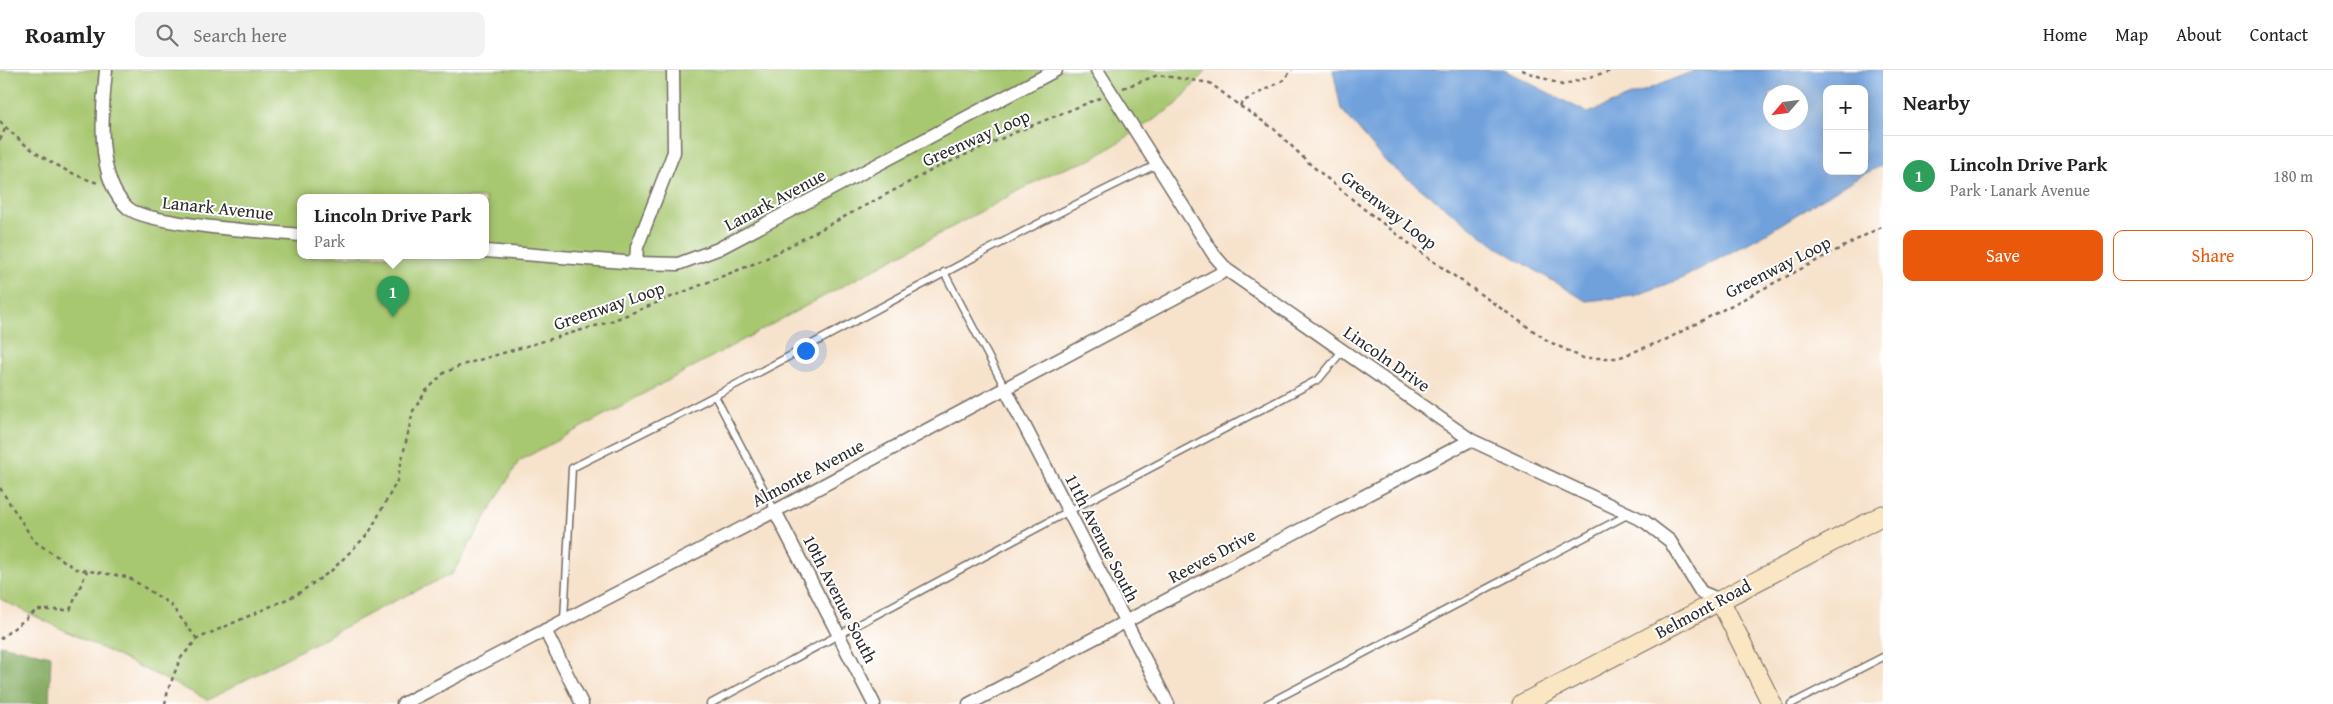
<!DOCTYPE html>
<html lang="en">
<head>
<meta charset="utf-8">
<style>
	body { margin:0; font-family:"Gentium Book Plus",serif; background:#f2f2f2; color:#222 }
	.controls { position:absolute; right:15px; top:15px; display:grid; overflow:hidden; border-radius:10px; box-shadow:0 5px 20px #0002 }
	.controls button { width:45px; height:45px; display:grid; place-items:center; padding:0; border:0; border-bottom:1px solid #e0e0e0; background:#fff; color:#222; font:25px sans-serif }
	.compass { position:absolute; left:1763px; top:15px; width:45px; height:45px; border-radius:50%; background:#fff; box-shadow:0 5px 20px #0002; rotate:242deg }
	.you { position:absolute; left:805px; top:280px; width:18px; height:18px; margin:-12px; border:4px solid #fff; border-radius:50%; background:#1a73e8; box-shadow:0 0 0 8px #1a73e833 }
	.badge { display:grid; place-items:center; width:32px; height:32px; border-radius:50%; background:#ea580c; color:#fff; font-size:16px; font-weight:700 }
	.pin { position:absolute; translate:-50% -41px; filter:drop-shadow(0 1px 2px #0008) }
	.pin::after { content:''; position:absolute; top:26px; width:18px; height:15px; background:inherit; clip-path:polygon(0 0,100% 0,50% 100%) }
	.popup { position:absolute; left:297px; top:124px; width:192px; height:65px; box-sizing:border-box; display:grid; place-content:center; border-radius:10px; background:#fff; filter:drop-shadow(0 1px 4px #0005); font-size:16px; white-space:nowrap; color:#767676 }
	.popup b { font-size:19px; color:#222 }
	.popup::after { content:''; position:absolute; left:50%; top:100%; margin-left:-10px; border:10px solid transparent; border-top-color:#fff }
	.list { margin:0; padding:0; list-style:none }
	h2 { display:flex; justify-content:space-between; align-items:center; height:65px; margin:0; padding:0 20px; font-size:21px }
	h2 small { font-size:16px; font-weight:400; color:#767676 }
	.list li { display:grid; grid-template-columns:32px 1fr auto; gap:15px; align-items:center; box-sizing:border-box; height:80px; padding:0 20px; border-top:1px solid #e0e0e0 }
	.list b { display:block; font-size:19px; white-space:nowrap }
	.list p { margin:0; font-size:16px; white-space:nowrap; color:#767676 }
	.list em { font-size:16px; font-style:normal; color:#767676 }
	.actions { display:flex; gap:10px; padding:15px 20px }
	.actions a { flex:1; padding:11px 0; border:1px solid #ea580c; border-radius:10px; text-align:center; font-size:18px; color:#ea580c }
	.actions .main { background:#ea580c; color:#fff }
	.icon { flex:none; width:28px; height:28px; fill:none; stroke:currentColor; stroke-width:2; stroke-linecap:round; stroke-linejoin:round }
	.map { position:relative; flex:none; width:1883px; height:634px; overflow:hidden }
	header { display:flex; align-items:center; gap:30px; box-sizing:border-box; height:70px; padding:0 25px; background:#fff; border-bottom:1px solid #e0e0e0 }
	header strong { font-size:24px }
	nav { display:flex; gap:28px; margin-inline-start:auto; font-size:18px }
	.search { width:350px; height:45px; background:#f2f2f2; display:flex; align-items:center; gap:12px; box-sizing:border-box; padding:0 18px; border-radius:10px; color:#767676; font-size:19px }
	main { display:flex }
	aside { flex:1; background:#fff }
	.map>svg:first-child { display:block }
	.green { fill:#a7c76f; stroke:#69794d; fill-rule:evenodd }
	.forest { fill:#85ac62; stroke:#586c46 }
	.water { fill:#71a1db; stroke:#4e6683; fill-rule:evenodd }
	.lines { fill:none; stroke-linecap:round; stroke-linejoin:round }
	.lane-casing { stroke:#726b63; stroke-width:9 }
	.street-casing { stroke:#726b63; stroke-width:15 }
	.secondary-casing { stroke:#726b63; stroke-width:21 }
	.path { stroke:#726b63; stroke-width:2.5; stroke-dasharray:4 4; stroke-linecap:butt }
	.lane { stroke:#fff; stroke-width:6 }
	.street { stroke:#fff; stroke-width:12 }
	.secondary { stroke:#fbe6c4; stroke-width:19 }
	.labels { text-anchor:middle; stroke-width:4; stroke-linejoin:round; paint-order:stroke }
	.street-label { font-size:18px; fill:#2b2b2b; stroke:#fff }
</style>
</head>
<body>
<header>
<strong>Roamly</strong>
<div class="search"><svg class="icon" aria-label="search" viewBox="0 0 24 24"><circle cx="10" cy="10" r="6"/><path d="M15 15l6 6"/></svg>Search here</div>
<nav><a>Home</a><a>Map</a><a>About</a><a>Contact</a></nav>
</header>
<main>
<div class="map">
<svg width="1883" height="634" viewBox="0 0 1883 634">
	<rect width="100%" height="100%" fill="#fff"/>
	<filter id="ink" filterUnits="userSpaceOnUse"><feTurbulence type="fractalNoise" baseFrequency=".02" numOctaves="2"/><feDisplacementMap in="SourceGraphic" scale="10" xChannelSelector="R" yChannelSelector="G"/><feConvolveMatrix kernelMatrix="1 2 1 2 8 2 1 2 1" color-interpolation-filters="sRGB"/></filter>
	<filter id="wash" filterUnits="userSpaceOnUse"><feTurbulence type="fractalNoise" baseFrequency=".0096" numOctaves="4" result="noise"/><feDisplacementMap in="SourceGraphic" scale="20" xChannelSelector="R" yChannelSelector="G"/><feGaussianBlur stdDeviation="1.12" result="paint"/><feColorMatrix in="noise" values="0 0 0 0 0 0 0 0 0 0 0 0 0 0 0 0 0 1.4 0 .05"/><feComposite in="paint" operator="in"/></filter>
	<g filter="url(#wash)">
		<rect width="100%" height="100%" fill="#f7e2cb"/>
		<path class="green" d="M0,0H1206L1176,35L1093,89L1052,103L519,391L452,504L380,538L208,630L0,529ZM300,128H486V186H300Z"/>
		<path class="forest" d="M0,575L51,586L49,634H0Z"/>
		<path class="water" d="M1333,0H1504L1588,43L1696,0H1883V95L1856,108L1765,164L1681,209L1634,226L1586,231L1497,177L1387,93L1341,39ZM1827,19H1864V101H1827ZM1770,22H1800V52H1770Z"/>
	</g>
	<g filter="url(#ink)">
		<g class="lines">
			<g class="lane-casing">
				<path id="lane" d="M944,202L1005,318
					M715,326L775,441
					M564,550L572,398C619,374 667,351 714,326C862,249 1007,166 1158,94
					M710,634L1069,441L1319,309L1343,280
					M1267,634L1629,444
					M1791,634L1883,587"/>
			</g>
			<g class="street-casing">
				<path id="street" d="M106,0C102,39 95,110 128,138C147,155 269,162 300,165
					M1097,0L1214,185L1227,200L1471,370L1644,451L1670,471L1701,522L1720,530
					M486,181L636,193L678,194L718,179L1056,0
					M636,193L637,177L674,82L673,0
					M1005,318L1168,634
					M775,441L874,634
					M545,560L582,634
					M403,634L775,441L1227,200
					M969,634L1471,370"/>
			</g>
			<g class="secondary-casing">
				<path id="secondary" d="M1720,530L1772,634
					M1522,634L1883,445"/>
			</g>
			<path class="path" d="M1522,0L1562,15L1614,0
				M1123,18L1158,5L1210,13L1240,36L1273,58L1310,94L1364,139L1427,187L1548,271L1583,288H1618L1667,269L1883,156
				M1240,36L1242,32L1282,11L1292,0
				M0,51C25,79 62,102 98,113
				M0,70L6,57
				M0,418L34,471L76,499L128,507L170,534L197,569
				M0,569L37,540H70L87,501
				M165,634L168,620L180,589L197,569L296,525L331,501L369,463L397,411L413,341L426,321L444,303L462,295L609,252L763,190L934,99L1016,62L1100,28"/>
			<use href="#lane" class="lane"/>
			<use href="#street" class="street"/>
			<use href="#secondary" class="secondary"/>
		</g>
	</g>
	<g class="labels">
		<g class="street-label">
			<text transform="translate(976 68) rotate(-24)" y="6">Greenway Loop</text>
			<text transform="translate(775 130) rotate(-28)" y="6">Lanark Avenue</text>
			<text transform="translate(218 138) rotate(6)" y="6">Lanark Avenue</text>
			<text transform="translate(1389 140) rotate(38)" y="6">Greenway Loop</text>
			<text transform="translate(1778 197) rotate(-27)" y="6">Greenway Loop</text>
			<text transform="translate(609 236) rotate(-19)" y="6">Greenway Loop</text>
			<text transform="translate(1387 289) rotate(35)" y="6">Lincoln Drive</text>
			<text transform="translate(808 403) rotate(-28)" y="6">Almonte Avenue</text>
			<text transform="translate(1102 468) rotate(63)" y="6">11th Avenue South</text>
			<text transform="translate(1212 486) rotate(-28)" y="6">Reeves Drive</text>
			<text transform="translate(840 529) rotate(63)" y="6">10th Avenue South</text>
			<text transform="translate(1703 539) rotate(-28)" y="6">Belmont Road</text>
		</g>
	</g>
</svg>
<div class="controls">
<button>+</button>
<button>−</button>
</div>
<svg class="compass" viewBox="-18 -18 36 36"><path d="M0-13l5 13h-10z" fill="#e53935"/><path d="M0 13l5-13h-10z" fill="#767676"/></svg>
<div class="you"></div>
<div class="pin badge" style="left:393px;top:247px;background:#2e9e5b">1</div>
<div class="popup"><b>Lincoln Drive Park</b>Park</div>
</div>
<aside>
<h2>Nearby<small></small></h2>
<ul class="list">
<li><span class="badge" style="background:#2e9e5b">1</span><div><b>Lincoln Drive Park</b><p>Park · Lanark Avenue</p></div><em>180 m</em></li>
</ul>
<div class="actions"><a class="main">Save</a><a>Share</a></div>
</aside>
</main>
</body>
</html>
